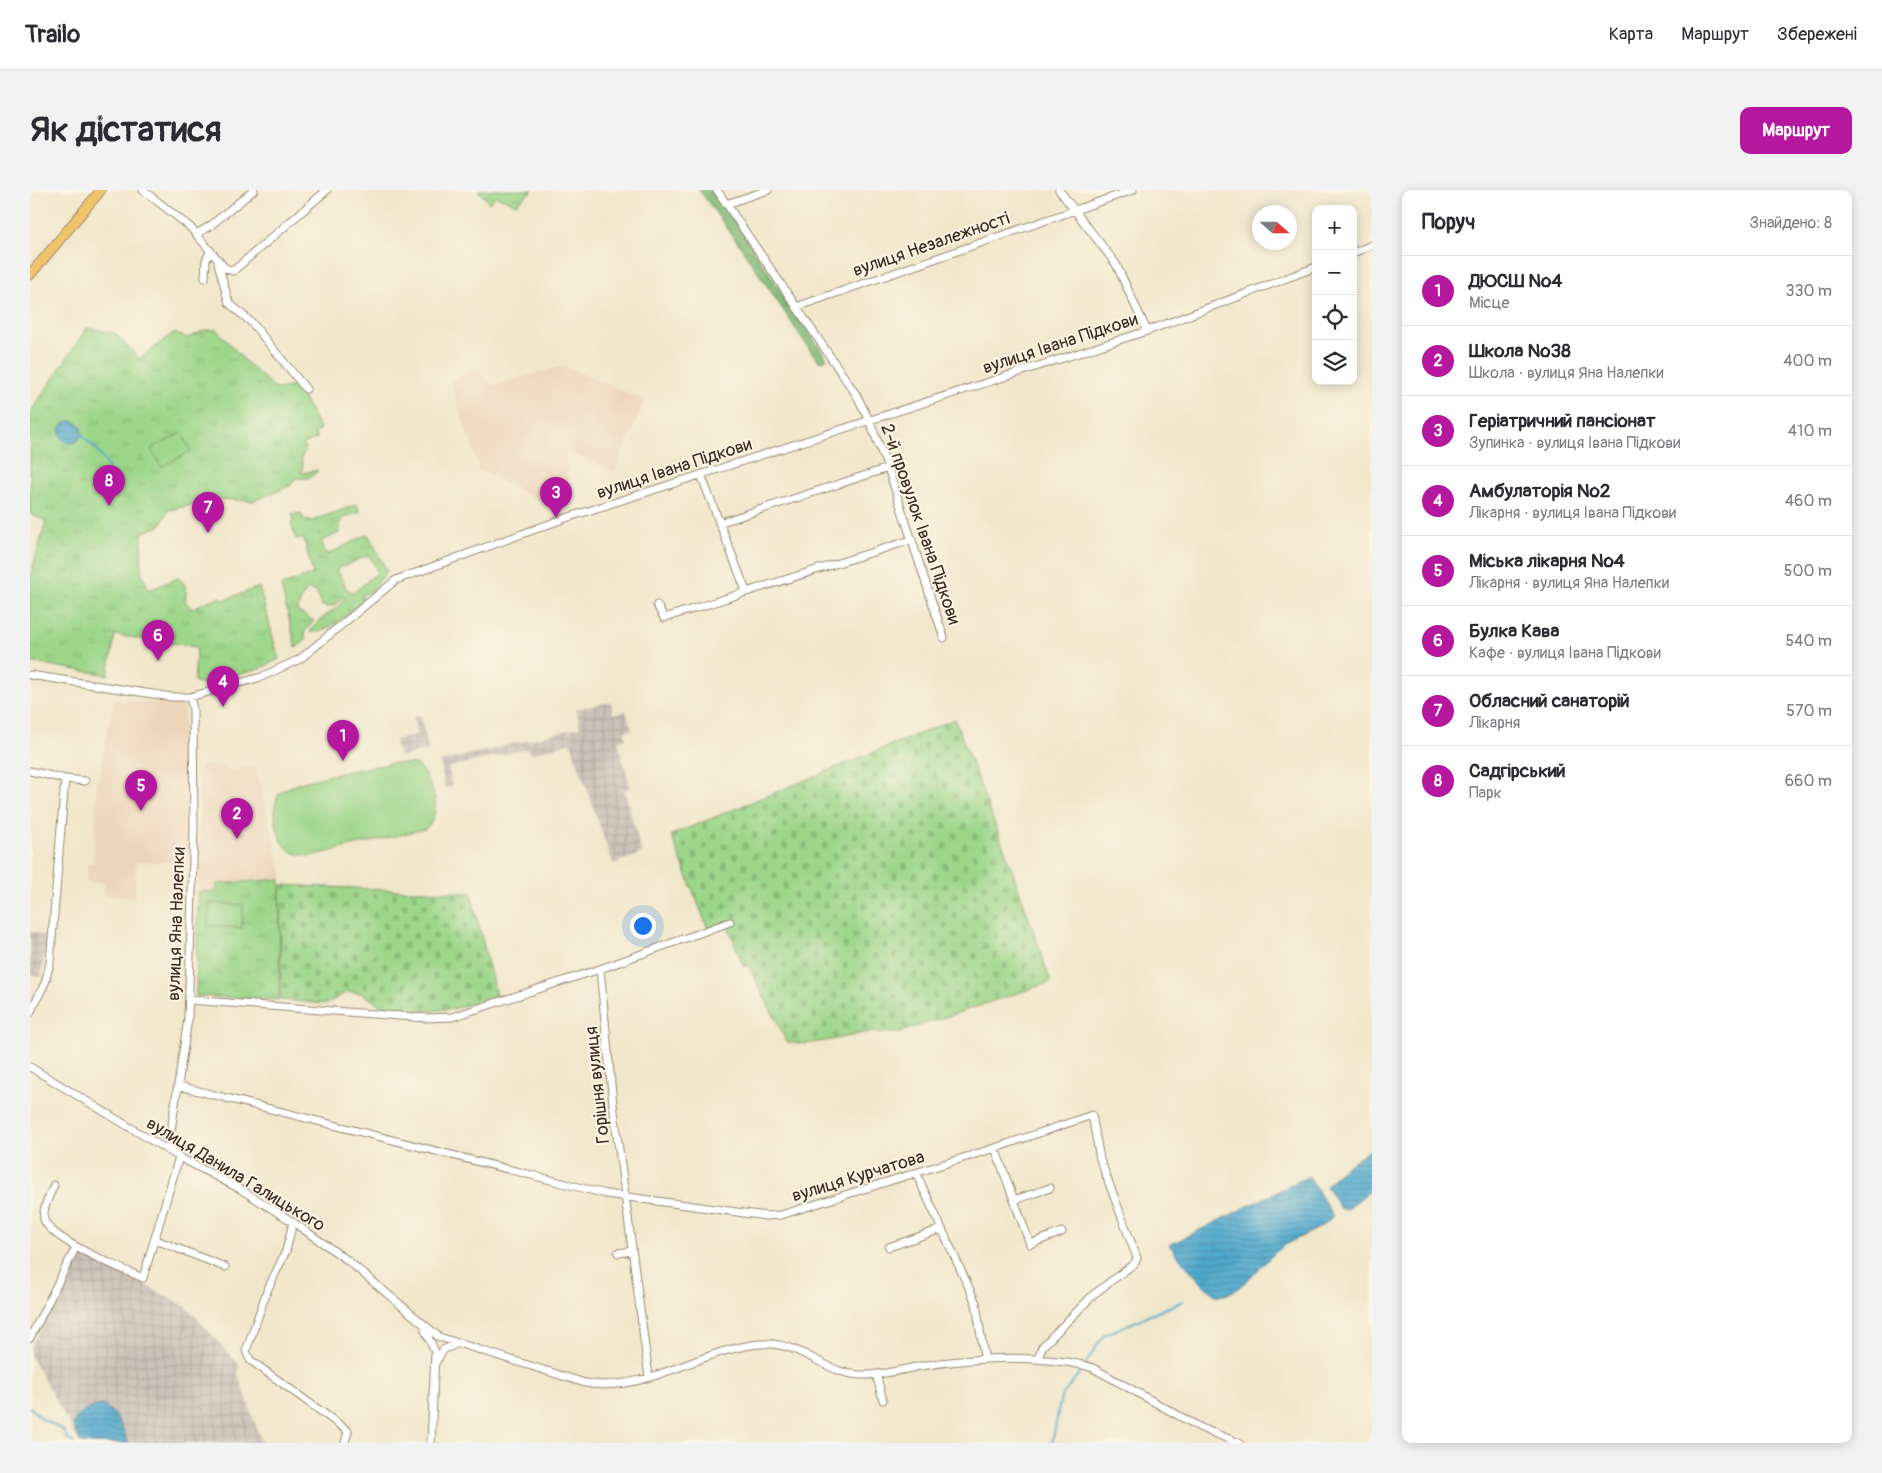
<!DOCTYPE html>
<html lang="uk">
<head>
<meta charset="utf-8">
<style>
	body { margin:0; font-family:Pangolin,sans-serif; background:#f2f2f3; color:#2b2b33 }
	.controls { position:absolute; right:15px; top:15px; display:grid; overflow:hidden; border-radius:10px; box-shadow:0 2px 12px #0003 }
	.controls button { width:45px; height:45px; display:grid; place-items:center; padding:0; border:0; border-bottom:1px solid #e1e1e2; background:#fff; color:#2b2b33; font:25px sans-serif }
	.compass { position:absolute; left:1222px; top:15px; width:45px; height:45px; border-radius:50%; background:#fff; box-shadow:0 2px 12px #0003; rotate:111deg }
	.you { position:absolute; left:612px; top:735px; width:18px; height:18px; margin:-12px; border:4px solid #fff; border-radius:50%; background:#1a73e8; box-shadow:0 0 0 8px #1a73e833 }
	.badge { display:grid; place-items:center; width:32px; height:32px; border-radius:50%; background:#b5179e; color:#fff; font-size:16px; font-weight:700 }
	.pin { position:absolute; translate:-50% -41px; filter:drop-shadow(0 1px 2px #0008) }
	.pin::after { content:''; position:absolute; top:26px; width:18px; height:15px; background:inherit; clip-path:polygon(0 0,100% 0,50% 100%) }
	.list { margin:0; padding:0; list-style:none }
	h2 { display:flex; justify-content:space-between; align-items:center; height:65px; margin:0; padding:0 20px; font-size:21px }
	h2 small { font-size:16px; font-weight:400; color:#7c7c81 }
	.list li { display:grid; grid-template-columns:32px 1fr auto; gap:15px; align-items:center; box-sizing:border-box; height:70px; padding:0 20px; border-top:1px solid #e1e1e2 }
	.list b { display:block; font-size:19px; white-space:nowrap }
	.list p { margin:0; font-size:16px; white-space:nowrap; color:#7c7c81 }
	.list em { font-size:16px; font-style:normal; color:#7c7c81 }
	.icon { flex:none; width:28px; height:28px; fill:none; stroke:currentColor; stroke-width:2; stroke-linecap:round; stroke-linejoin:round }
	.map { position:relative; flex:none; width:1342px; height:1253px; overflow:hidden; border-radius:10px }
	header { display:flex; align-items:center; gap:30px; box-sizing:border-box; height:70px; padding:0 25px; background:#fff; border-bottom:1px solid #e1e1e2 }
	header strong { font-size:24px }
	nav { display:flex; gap:28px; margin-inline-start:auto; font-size:18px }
	.intro { display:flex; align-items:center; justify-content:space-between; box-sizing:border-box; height:120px; padding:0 30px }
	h1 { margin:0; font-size:35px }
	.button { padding:12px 22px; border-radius:10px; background:#b5179e; color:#fff; font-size:18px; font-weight:700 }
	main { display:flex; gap:30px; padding:0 30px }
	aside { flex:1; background:#fff; border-radius:10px; box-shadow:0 2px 12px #0003 }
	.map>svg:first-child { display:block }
	.built { fill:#edd7bb }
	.industrial { fill:url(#industrial-grid) }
	.grass { fill:url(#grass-tufts); stroke:#6b8054; fill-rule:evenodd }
	.forest { fill:url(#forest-crowns); stroke:#5c704a }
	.cemetery { fill:url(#cemetery-stones); stroke:#6b8054 }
	.pitch { fill:#9bd689; stroke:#6b8054 }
	.water { fill:url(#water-rules); stroke:#466a76 }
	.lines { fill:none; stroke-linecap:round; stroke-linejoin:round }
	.stream { stroke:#50a9cd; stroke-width:2 }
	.minor-casing { stroke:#968874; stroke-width:9 }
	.major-casing { stroke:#968874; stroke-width:11 }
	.minor { stroke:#fff; stroke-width:7 }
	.major { stroke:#f0c469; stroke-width:9 }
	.labels { text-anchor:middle; stroke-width:4; stroke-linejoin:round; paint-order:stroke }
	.street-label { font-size:18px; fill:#3b2a1e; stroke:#fcf5e5 }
</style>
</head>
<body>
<header>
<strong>Trailo</strong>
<nav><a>Карта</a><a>Маршрут</a><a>Збережені</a></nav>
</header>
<div class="intro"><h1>Як дістатися</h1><a class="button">Маршрут</a></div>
<main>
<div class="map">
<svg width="1342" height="1253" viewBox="0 0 1342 1253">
	<defs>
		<pattern id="industrial-grid" width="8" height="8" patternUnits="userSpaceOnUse" patternTransform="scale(1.25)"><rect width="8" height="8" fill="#ccc2b9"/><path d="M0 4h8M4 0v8" fill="none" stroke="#b0a79f"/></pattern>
		<pattern id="grass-tufts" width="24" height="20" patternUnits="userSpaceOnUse" patternTransform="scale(1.25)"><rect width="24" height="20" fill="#9bd689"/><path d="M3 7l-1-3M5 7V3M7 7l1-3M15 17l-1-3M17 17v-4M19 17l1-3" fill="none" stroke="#86b876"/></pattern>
		<pattern id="forest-crowns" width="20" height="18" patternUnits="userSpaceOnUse" patternTransform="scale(1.25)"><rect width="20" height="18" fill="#7cb775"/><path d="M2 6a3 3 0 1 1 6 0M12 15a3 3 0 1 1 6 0" fill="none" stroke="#67955f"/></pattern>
		<pattern id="cemetery-stones" width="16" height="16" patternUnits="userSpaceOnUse" patternTransform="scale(1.25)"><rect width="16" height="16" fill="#9bd689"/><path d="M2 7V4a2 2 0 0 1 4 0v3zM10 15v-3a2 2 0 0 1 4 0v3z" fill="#86b876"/></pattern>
		<pattern id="water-rules" width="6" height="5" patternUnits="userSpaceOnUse" patternTransform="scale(1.25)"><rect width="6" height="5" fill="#50a9cd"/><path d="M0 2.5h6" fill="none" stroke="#448aa6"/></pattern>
	</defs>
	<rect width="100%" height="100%" fill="#fcf5e5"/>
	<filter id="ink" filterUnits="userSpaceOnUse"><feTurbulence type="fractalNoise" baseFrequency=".02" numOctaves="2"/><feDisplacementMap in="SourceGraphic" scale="10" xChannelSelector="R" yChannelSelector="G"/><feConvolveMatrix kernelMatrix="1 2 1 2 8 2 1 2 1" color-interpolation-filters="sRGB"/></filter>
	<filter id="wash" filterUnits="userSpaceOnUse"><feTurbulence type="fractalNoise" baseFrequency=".0096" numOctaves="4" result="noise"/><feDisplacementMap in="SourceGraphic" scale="20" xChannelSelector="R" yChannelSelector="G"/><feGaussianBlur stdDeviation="1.12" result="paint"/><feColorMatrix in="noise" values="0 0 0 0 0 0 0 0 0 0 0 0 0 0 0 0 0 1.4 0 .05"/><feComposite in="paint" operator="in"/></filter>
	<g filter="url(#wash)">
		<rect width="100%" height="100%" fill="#f1e7cb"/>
		<path class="built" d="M533,176L615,210L585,281L535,261L542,320L537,321L535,315L520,317L449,279L420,191L447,180L463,195Z
			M83,510L154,515L158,672H106L105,707L74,706V693L56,692L57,673H63L67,599Z
			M170,576H194L199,580L226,577L253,688L187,694L186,702L169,701Z"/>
		<path class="industrial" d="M581,512L583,524L596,521L602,540L594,541L596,548L588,551L600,597L594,600L612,663L583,674L541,554L538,553L500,564L497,559L419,577L422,597L415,598L410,572L550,537L546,519Z
			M390,525L399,560L369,567L365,550L387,545L383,527Z
			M0,741L17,747L11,787L0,784Z
			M49,1060L113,1089L115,1095L157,1117L210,1176L208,1184L232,1253H50L0,1165V1159Z"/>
		<path class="grass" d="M448,0H503L486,14L466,6L459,13Z
			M57,138L85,143L109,169L143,143L158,148L175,140H187L215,171L246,199L267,196L290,238L285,244L287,248L273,254L275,259L271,269L273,274L271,283L288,280C282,290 275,288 266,288L260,296L223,311L189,309L138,320L131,335L112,343L111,382L119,400L148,388C157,394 157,401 155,411L162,419L175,412L191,407L194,410L229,397L249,469L229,479L173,495L164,491L167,457L85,445L78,485L0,472V387L16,331L0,324V223Z
			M327,314L330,322L311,329L309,343L291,351L297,365L338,344L357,381L342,401L331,405L333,408C320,423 301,443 280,442C289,425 309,422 315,407L313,406L306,415L296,417L291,415L287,402L278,399L272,407L267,421L284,431L274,442L276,450L266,458L251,396L283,384L274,349H266L261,333L264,331L262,325L271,323L274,330L282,331ZM339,365L348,382L324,402L317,400L307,379Z
			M250,689L249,810L166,806L168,702H186L187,694Z"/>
		<path class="forest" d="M669,0H683L797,169L790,172L780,160L710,56Z"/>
		<path class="cemetery" d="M925,529L980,674L1021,792L867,843L838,842L802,850L775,854L757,852L718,775L714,777L696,731L678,739L641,645Z
			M250,695L441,703L466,806L423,819L395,821L358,820L331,803L317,802L297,814L251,810Z"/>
		<path class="pitch" d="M151,243L161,261L131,277L121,259Z
			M364,573L386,574C402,590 415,622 395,639L280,666C265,665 253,660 249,644C245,633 242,612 250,603C261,590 343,577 364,573Z
			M179,713L213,715L212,738L178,736Z"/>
		<path class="water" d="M30 242a11 11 0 1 1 22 0a11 11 0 1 1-22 0Z
			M1342,958V999L1316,1020L1310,1018L1296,996L1310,981Z
			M1279,986L1303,1026C1287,1045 1263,1046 1246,1062C1233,1073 1204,1111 1186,1105C1176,1101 1147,1065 1139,1055Z
			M71,1215C86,1219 93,1239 98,1253H51L43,1235C47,1223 59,1217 71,1215Z"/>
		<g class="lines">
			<path class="stream" d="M52,245L67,260L79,278
				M1056,1173L1074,1145L1153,1111
				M0,1217L12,1229L33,1240L37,1249L44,1253
				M1022,1253L1031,1207L1054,1177"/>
		</g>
	</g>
	<g filter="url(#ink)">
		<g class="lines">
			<g class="minor-casing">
				<path id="minor" d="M113,0L160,37L195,78L203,81L297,0
					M687,0L827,206L839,230L858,278L914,448
					M1029,0L1086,74L1117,141
					M696,14L738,0
					M166,44L180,36L224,0
					M1323,63L1342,55
					M188,73L199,113L222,133L276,199
					M175,88L176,70L180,62
					M766,117L1103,0
					M671,285L716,401
					M689,333L858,278
					M627,415L634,428L881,350
					M0,485L142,507H160L231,487L270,469L366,390L533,329L1117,141L1286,77
					M0,581L35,589L55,591
					M570,779L583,914L619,1187
					M159,810L396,828L422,827L570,779L700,732
					M0,823L15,793L20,773L35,589
					M0,877L149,967L210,999L263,1032L317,1070L409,1147L555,1193C616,1204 670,1159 730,1154C771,1150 796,1186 834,1185C855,1185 877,1178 897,1175C938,1169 977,1166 1018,1170C1034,1172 1048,1172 1063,1178L1171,1238L1209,1253
					M149,896L576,1004L736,1026L751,1025L965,958L1062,925L1070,969L1107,1068L1105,1073L1064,1104L1012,1157L1008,1169
					M965,958L1000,1054L1032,1042
					M138,960L158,829L164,638L163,519L160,507
					M886,983L946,1113L954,1167
					M24,995C20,1005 12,1018 14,1029C19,1050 93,1079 113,1088L149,967
					M984,1010L1020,998
					M263,1032L256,1061L237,1101L216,1161L220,1170L318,1241L315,1253
					M126,1050L195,1077
					M859,1057L911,1039
					M588,1063L602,1061
					M395,1140L405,1162L401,1253
					M0,1148L46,1057
					M406,1172L413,1160L429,1153
					M846,1184L853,1210"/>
			</g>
			<g class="major-casing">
				<path id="major" d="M0,85L71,0"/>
			</g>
			<use href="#minor" class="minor"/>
			<use href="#major" class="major"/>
		</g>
	</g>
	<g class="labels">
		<g class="street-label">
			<text transform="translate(901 54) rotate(-19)" y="6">вулиця Незалежності</text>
			<text transform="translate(1030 153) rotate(-18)" y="6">вулиця Івана Підкови</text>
			<text transform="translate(644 278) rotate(-18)" y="6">вулиця Івана Підкови</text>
			<text transform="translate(891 334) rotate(71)" y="6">2-й провулок Івана Підкови</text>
			<text transform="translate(146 734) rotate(-88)" y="6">вулиця Яна Налепки</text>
			<text transform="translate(567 895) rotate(-96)" y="6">Горішня вулиця</text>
			<text transform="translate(206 984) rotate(31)" y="6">вулиця Данила Галицького</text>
			<text transform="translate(828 986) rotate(-17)" y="6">вулиця Курчатова</text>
		</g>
	</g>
</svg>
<div class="controls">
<button>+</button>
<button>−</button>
<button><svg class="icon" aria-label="locate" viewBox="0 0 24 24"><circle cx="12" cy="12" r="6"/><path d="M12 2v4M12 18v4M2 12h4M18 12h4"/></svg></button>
<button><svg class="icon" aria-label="layers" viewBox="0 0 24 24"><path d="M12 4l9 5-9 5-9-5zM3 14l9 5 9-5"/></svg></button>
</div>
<svg class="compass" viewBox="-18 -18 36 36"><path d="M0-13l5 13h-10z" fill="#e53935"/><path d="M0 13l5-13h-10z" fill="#7c7c81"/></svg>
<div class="you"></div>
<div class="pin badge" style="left:313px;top:571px">1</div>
<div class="pin badge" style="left:207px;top:649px">2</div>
<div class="pin badge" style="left:526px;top:328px">3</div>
<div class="pin badge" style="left:193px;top:517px">4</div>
<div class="pin badge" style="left:111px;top:621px">5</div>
<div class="pin badge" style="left:128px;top:471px">6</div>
<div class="pin badge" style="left:178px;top:343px">7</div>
<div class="pin badge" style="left:79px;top:316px">8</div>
</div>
<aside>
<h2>Поруч<small>Знайдено: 8</small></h2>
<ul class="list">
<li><span class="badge">1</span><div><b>ДЮСШ №4</b><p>Місце</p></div><em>330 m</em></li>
<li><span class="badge">2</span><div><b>Школа №38</b><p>Школа · вулиця Яна Налепки</p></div><em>400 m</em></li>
<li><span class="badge">3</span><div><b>Геріатричний пансіонат</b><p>Зупинка · вулиця Івана Підкови</p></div><em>410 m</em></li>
<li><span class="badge">4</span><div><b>Амбулаторія №2</b><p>Лікарня · вулиця Івана Підкови</p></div><em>460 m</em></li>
<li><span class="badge">5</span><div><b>Міська лікарня №4</b><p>Лікарня · вулиця Яна Налепки</p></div><em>500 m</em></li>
<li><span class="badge">6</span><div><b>Булка Кава</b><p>Кафе · вулиця Івана Підкови</p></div><em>540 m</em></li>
<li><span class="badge">7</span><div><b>Обласний санаторій</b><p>Лікарня</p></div><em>570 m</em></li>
<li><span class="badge">8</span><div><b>Садгірський</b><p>Парк</p></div><em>660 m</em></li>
</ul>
</aside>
</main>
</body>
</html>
